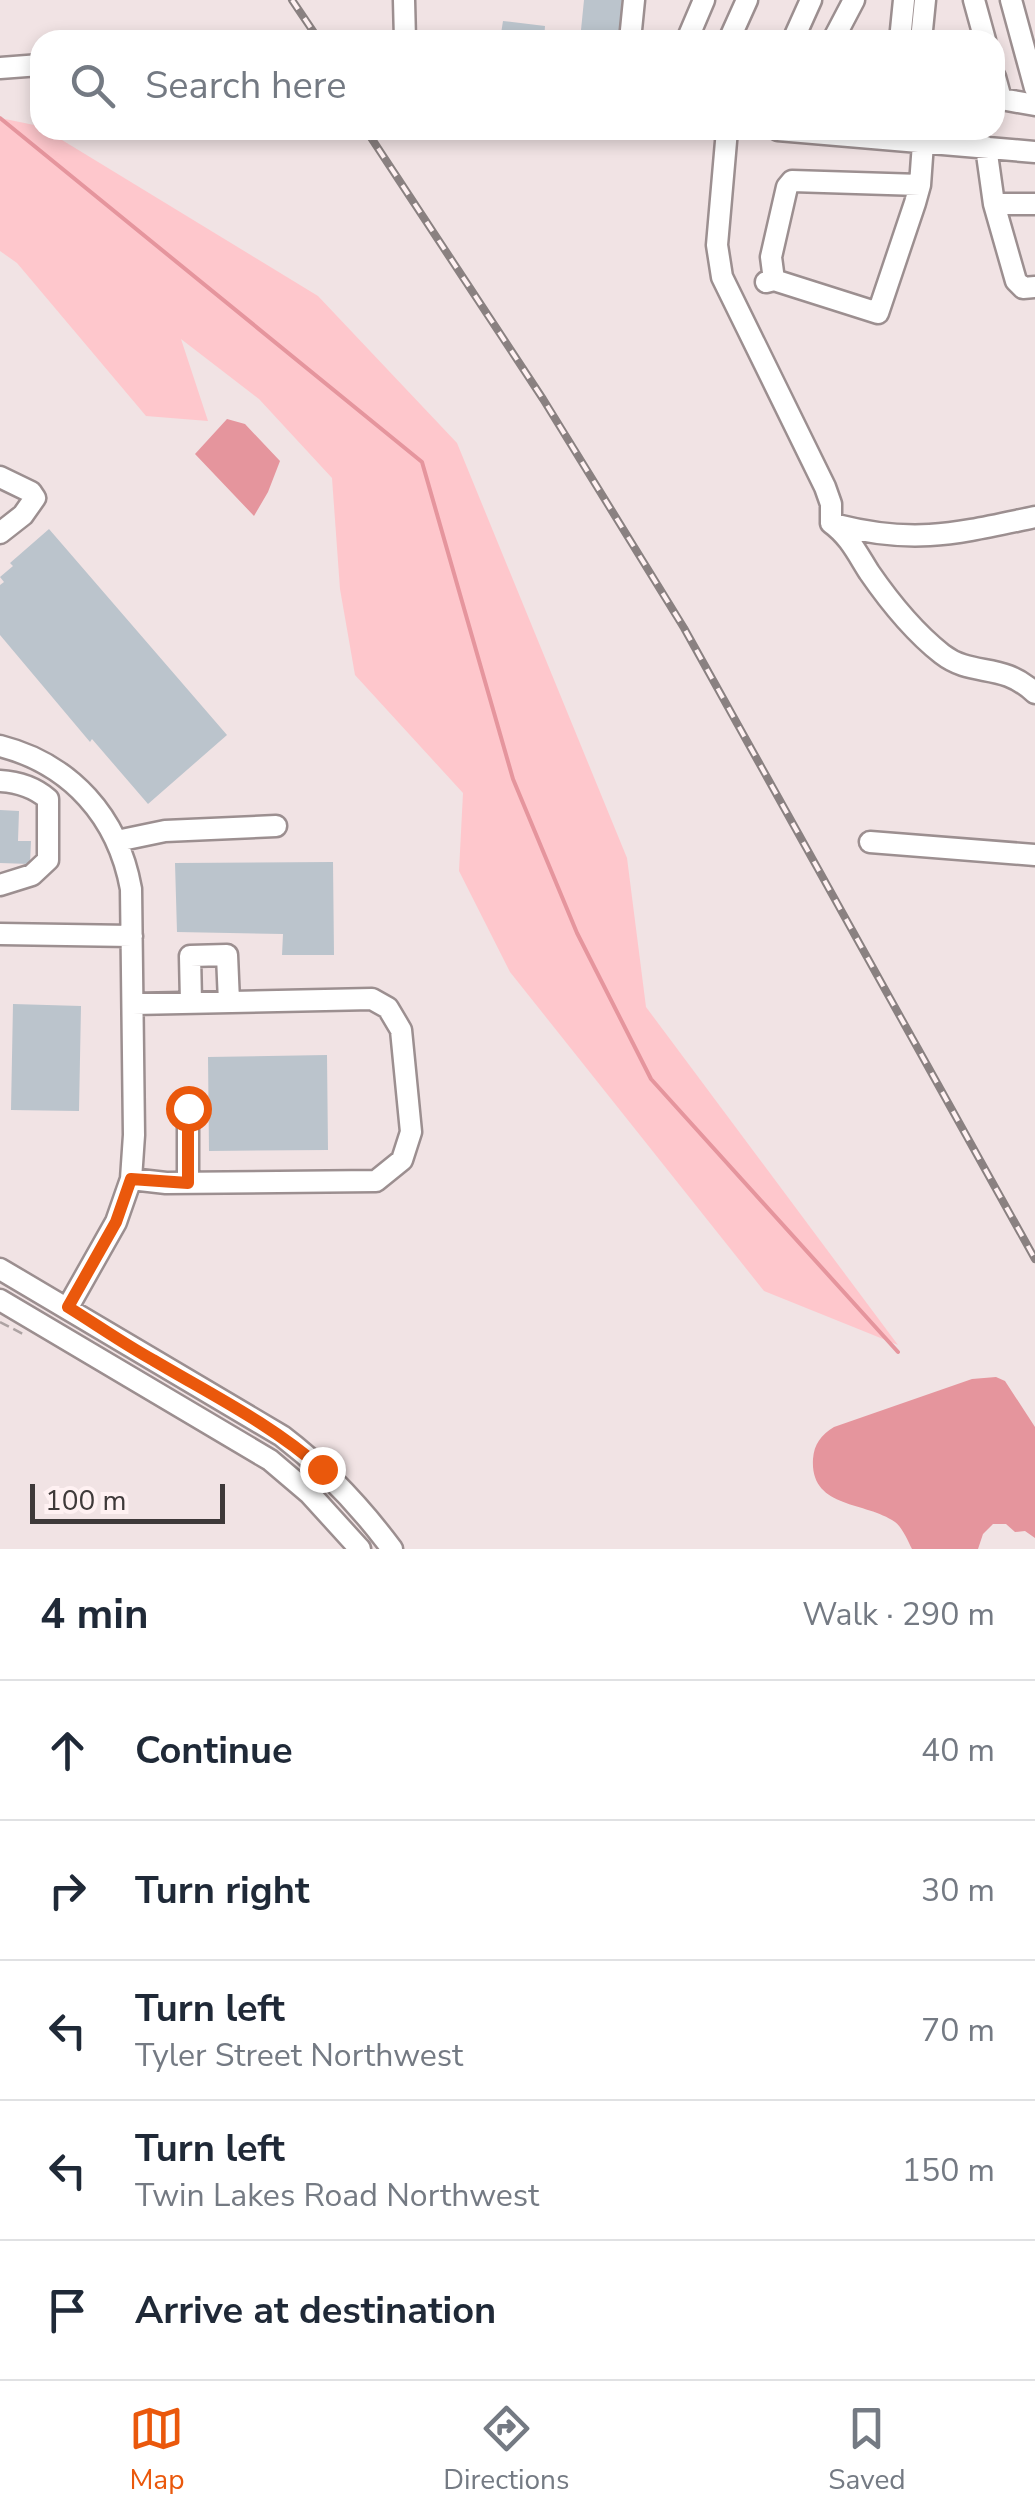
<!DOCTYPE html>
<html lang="en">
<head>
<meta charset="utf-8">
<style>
	body { margin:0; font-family:"Nunito Sans",sans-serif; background:#f2f2f3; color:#1f2937 }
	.scale { position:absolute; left:30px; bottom:25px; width:195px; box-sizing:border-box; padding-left:10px; border:5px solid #3e3939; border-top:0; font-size:28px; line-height:35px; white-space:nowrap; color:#3e3939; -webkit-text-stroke:8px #fff1f2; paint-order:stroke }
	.stop { position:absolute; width:30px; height:30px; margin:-22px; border:8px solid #ea580c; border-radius:50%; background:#fff }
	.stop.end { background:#ea580c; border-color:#fff; box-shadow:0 2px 10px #0008 }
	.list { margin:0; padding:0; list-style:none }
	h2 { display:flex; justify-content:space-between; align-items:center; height:130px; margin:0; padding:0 40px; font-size:42px }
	h2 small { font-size:32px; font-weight:400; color:#747a83 }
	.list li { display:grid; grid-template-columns:65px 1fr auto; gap:30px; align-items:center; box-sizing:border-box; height:140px; padding:0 40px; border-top:2px solid #e0e1e3 }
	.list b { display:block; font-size:38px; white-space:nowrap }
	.list p { margin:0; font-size:32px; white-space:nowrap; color:#747a83 }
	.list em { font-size:32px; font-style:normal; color:#747a83 }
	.icon { flex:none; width:55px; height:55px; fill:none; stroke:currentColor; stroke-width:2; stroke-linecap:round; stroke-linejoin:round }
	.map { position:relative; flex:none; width:1035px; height:1549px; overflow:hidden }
	.search { position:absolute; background:#fff; box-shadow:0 5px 15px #0003; left:30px; right:30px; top:30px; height:110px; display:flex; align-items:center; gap:25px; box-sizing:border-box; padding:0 35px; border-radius:30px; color:#747a83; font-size:38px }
	.sheet { height:830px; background:#fff }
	nav { display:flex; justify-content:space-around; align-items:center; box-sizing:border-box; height:140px; border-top:2px solid #e0e1e3; background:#fff; font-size:28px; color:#747a83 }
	nav a { display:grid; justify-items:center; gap:5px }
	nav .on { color:#ea580c }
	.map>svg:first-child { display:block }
	.green { fill:#fec7cc }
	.water { fill:#e5959d }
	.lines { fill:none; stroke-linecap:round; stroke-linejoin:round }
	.stream { stroke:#e5959d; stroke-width:4 }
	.building { fill:#bbc4cc }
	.minor-casing { stroke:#9c8f90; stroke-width:25 }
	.path { stroke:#ada3a3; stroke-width:2.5; stroke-dasharray:10 5; stroke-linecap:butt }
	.minor { stroke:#fff; stroke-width:20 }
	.rail-casing { stroke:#8a8181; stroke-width:8 }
	.rail { stroke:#fff1f2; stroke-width:4; stroke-dasharray:11; stroke-linecap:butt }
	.route { stroke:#ea580c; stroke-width:12 }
</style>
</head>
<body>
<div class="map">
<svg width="1035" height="1549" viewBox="0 0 1035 1549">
	<rect width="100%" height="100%" fill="#f1e3e4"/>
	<path class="green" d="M0,118L39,126L318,296L457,443L627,858L646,1007L898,1345L764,1291L510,972L459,871L463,793L355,675L340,589L332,478L259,399L181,339L208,421L146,416L17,263L0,251Z"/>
	<path class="water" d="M227,419L245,424L280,461L268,492L254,516L195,454Z
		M996,1377L1005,1381L1035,1427V1538L1025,1531L1015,1532L1006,1524H993L983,1534L978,1549H912C908,1541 902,1527 895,1522C865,1501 810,1509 813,1459C814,1444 821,1435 834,1427L972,1379Z"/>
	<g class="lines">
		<path class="stream" d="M0,118L422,462L513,779L577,933L651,1079L898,1352"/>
	</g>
	<path class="building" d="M584,0H622L619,39L580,40Z
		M503,21L545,26L544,40H500Z
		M49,529L227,735L148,804L92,739L90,742L0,635V585L4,582L0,577L13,566L10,563Z
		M0,810L19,811L18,841H31L30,864L0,863Z
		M333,862L334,955H282L283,934L177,932L175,863Z
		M13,1004L81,1006L79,1111L11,1110Z
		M327,1055L328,1150L209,1151L208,1057Z"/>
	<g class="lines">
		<g class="minor-casing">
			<path id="minor" d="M404,0L405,40
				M974,0L985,40
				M1011,0L1035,88
				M630,40L634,0
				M687,40L704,0
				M729,40L747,0
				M793,40L811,0
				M833,40L854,0
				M900,40L904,0
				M921,40L925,0
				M0,68L40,65
				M995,77L1001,99L1035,105
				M727,130L717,245L722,277L825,487L831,504V523
				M778,130L1035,152
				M986,147L994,204H1035
				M994,204L1016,281L1023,288L1035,287
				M774,280L771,257L787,187L792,181L920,185
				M766,282L774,280L878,313L915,203L920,185L923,143
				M0,477L31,492L35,498L23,515L0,533
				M831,523C849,536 857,553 869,572C889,601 914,632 942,654C973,678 1001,661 1035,693
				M837,525C916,545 958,533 1035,517
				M0,746C71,764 118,817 131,889L134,1135L131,1179L116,1222L68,1307
				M0,781C18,782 34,787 48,799V860L32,875L0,885
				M117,841L165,831L276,826
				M870,842L1035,855
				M0,934L132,936
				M191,1002L190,956L227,955L229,1002
				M131,1179L166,1183L376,1181L402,1160L411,1132L401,1030L388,1008L372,999L133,1004
				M188,1183V1108
				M0,1269L282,1436C324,1468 360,1506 392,1549
				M0,1300L270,1460L310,1494L360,1549"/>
		</g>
		<path class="path" d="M0,1322L23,1334"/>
		<use href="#minor" class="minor"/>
		<g class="rail-casing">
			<path id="rail" d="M292,0L319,40
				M366,130L543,399L684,628L1035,1259"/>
		</g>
		<use href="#rail" class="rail"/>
	</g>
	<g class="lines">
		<path class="route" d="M188,1108V1183L131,1179L116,1222L68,1307C97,1325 124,1344 153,1360C212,1395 271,1424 322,1469"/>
	</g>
</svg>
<div class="scale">100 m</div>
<div class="stop" style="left:188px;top:1108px"></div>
<div class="stop end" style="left:322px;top:1469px"></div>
<div class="search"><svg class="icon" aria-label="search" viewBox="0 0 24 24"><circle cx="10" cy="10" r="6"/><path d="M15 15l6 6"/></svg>Search here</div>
</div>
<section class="sheet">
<h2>4 min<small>Walk · 290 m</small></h2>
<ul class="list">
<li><svg class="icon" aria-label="ahead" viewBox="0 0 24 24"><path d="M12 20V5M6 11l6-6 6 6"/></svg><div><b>Continue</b></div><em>40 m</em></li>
<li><svg class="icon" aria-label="right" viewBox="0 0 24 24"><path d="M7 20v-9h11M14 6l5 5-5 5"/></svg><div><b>Turn right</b></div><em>30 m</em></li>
<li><svg class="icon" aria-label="left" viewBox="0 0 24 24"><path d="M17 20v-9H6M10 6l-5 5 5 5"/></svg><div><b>Turn left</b><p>Tyler Street Northwest</p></div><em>70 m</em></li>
<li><svg class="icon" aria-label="left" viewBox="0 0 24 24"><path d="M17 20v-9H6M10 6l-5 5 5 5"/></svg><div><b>Turn left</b><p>Twin Lakes Road Northwest</p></div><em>150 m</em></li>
<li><svg class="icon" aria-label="arrive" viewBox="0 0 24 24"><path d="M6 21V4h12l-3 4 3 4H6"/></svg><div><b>Arrive at destination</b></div></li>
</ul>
</section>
<nav>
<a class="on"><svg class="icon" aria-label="map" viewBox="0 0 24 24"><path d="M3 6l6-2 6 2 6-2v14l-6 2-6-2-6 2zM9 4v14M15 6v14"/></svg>Map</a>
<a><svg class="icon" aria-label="directions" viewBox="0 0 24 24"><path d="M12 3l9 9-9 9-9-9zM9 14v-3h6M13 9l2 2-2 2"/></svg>Directions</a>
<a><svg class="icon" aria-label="saved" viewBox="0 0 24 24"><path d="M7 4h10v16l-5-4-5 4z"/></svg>Saved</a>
</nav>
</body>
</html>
